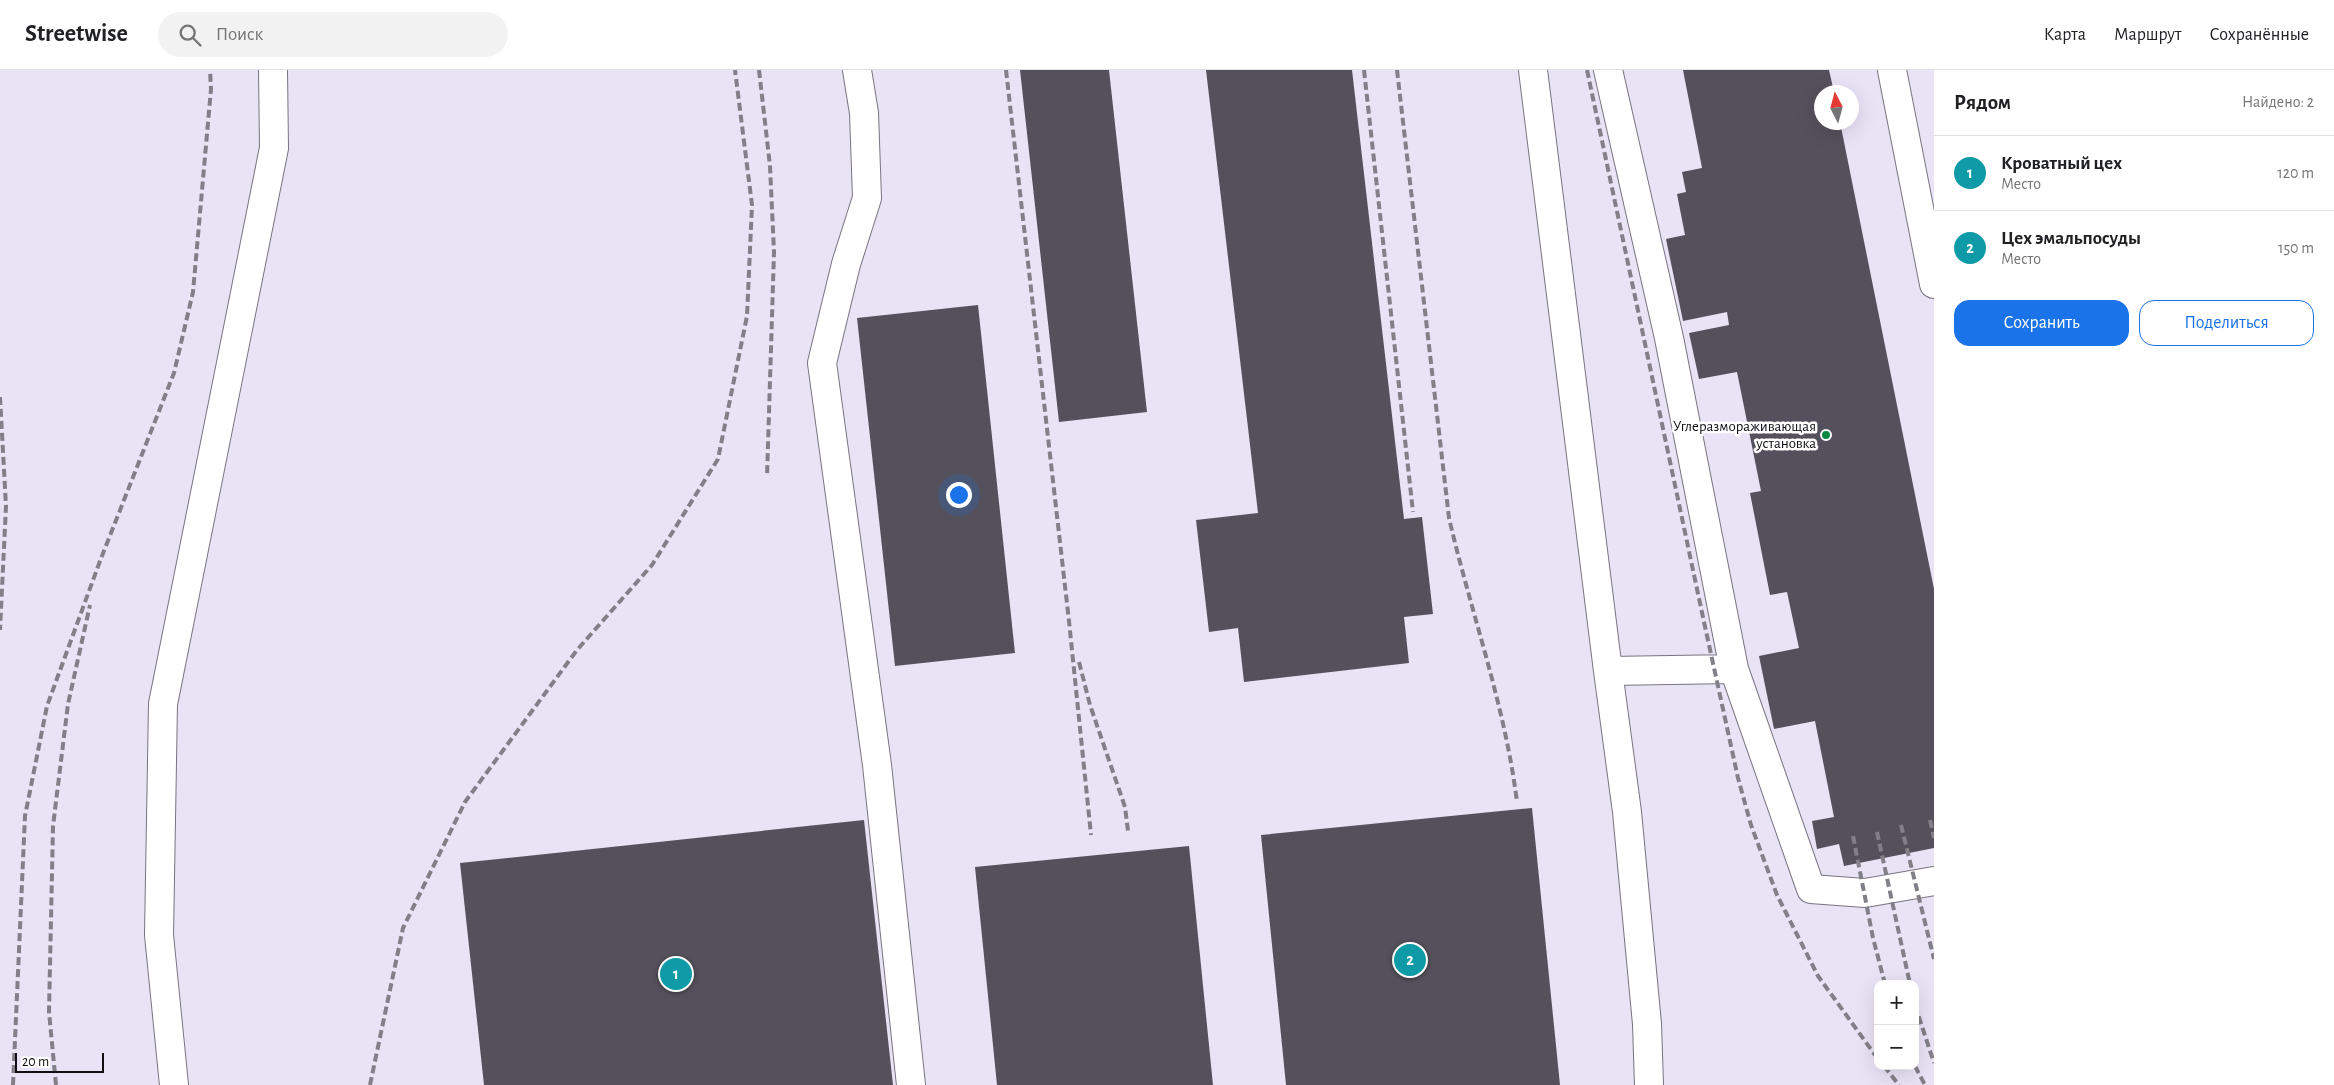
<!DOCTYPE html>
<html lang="ru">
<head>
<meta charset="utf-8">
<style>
	body { margin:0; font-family:"Alegreya Sans",sans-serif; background:#f2f2f2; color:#202124 }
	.controls { position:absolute; right:15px; bottom:15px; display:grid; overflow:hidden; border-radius:10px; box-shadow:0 5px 20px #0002 }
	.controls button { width:45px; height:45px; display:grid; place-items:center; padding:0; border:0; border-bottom:1px solid #e0e0e0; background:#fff; color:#202124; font:25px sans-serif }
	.compass { position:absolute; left:1814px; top:15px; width:45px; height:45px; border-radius:50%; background:#fff; box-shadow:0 5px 20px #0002; rotate:354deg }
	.scale { position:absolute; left:15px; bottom:12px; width:89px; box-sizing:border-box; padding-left:5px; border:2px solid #0f0e12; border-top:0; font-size:14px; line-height:18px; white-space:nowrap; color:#0f0e12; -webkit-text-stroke:4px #fff; paint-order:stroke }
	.you { position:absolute; left:958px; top:424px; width:18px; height:18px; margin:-12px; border:4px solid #fff; border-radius:50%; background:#1a73e8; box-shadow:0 0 0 8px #1a73e833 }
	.badge { display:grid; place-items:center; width:32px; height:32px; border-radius:50%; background:#1a73e8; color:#fff; font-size:16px; font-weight:700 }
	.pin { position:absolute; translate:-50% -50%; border:2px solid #fff; box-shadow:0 1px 5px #0006 }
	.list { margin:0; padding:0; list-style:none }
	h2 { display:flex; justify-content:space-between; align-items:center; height:65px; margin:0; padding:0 20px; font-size:21px }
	h2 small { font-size:16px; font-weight:400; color:#757577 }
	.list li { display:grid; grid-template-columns:32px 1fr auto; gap:15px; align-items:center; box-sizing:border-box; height:75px; padding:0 20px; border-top:1px solid #e0e0e0 }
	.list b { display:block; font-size:19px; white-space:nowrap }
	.list p { margin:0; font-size:16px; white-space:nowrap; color:#757577 }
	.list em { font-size:16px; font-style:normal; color:#757577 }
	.actions { display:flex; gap:10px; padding:15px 20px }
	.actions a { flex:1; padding:11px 0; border:1px solid #1a73e8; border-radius:15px; text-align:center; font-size:18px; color:#1a73e8 }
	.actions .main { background:#1a73e8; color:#fff }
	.icon { flex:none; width:28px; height:28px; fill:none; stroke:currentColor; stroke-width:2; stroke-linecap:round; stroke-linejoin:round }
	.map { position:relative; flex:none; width:1934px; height:1015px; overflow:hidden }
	header { display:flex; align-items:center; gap:30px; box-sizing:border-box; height:70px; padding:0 25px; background:#fff; border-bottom:1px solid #e0e0e0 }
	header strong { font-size:24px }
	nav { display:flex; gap:28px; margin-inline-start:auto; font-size:18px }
	.search { width:350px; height:45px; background:#f2f2f2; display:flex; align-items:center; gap:12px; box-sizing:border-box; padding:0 18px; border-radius:28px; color:#757577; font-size:19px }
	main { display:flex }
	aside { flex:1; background:#fff }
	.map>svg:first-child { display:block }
	.built { fill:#e9e3f6; fill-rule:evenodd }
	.building { fill:#55515c }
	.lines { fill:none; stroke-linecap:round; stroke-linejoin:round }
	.minor-casing { stroke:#777480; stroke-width:30 }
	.minor { stroke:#fff; stroke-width:28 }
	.rail { stroke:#817f87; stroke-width:4; stroke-dasharray:8 4; stroke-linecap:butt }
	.poi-dot { fill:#078945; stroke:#fff; stroke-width:2 }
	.labels { text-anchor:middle; stroke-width:5; stroke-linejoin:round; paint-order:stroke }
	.poi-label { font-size:15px; fill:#0f0e12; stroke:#fff; text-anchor:end }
</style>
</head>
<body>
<header>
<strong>Streetwise</strong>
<div class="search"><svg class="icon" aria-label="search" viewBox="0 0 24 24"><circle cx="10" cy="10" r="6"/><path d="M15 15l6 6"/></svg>Поиск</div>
<nav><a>Карта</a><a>Маршрут</a><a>Сохранённые</a></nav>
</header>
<main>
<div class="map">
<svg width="1934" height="1015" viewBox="0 0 1934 1015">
	<rect width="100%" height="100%" fill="#f5f1fe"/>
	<path class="built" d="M0,0H1934V1015H0ZM1822,22H1852V52H1822ZM1878,914H1915V996H1878Z"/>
	<path class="building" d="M1020,0H1109L1147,342L1059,352Z
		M1206,0H1352L1404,449L1422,447L1433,544L1404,547L1409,593L1244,612L1238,558L1209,562L1196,450L1258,443Z
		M1683,0H1829L1834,22H1822V52H1840L1934,519V778L1844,796L1839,774L1817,779L1812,751L1834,747L1815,651L1774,659L1759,586L1799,578L1787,522L1770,525L1750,423L1761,421L1737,302L1699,309L1689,263L1729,255L1727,242L1683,251L1666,169L1685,165L1677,124L1686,122L1682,102L1702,98Z
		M978,235L1015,583L895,596L857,248Z
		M1532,738L1560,1015H1286L1261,765Z
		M864,750L893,1015H484L460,793Z
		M1189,776L1213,1015H997L975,797Z"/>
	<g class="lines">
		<g class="minor-casing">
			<path id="minor" d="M857,0L864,43L867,128L846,194L822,293L877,695L911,1015
				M1533,0L1608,601L1627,742L1647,954L1649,1015
				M1608,0L1669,268L1734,599
				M1892,0L1934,214
				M1608,601L1734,599L1811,819L1865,823L1934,811
				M174,1015L159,865L163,634L274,78L273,0"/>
		</g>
		<use href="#minor" class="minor"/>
		<path class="rail" d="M759,0L770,96L774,182L767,407
			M1006,0L1069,551L1091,765
			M1364,0L1413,442
			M1397,0L1449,448C1471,543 1505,635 1517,732
			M1587,0L1704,552L1738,708L1751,755L1777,825L1818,906L1878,989
			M0,327L6,436L0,560
			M1079,592L1090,635L1125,737L1128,761
			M1930,750L1934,768
			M1901,755L1934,889
			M1877,762L1910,914
			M1853,766L1873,868L1885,914
			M1915,935L1934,993
			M1884,996L1899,1015
			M1915,996L1925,1015
			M13,1015L25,746L47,636L100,491L174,303L193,222L211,19L210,0
			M56,1015L49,942L53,756L68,634L90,535
			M370,1015L403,858L465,732L577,580L652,495L718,389L747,246L752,135L735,0"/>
	</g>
	<circle class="poi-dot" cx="1826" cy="365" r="5"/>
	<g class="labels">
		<g class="poi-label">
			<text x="1816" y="361">Углеразмораживающая<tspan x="1816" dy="17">установка</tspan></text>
		</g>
	</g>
</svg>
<div class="controls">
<button>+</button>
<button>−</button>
</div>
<svg class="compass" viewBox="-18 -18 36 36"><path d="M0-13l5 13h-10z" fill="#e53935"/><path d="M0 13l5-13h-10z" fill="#757577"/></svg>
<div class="scale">20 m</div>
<div class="you"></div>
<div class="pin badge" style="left:676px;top:904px;background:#0f9aa8">1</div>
<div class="pin badge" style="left:1410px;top:890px;background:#0f9aa8">2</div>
</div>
<aside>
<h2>Рядом<small>Найдено: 2</small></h2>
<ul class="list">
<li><span class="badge" style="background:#0f9aa8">1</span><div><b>Кроватный цех</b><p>Место</p></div><em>120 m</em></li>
<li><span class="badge" style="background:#0f9aa8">2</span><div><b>Цех эмальпосуды</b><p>Место</p></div><em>150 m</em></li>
</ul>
<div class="actions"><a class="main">Сохранить</a><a>Поделиться</a></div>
</aside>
</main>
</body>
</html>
